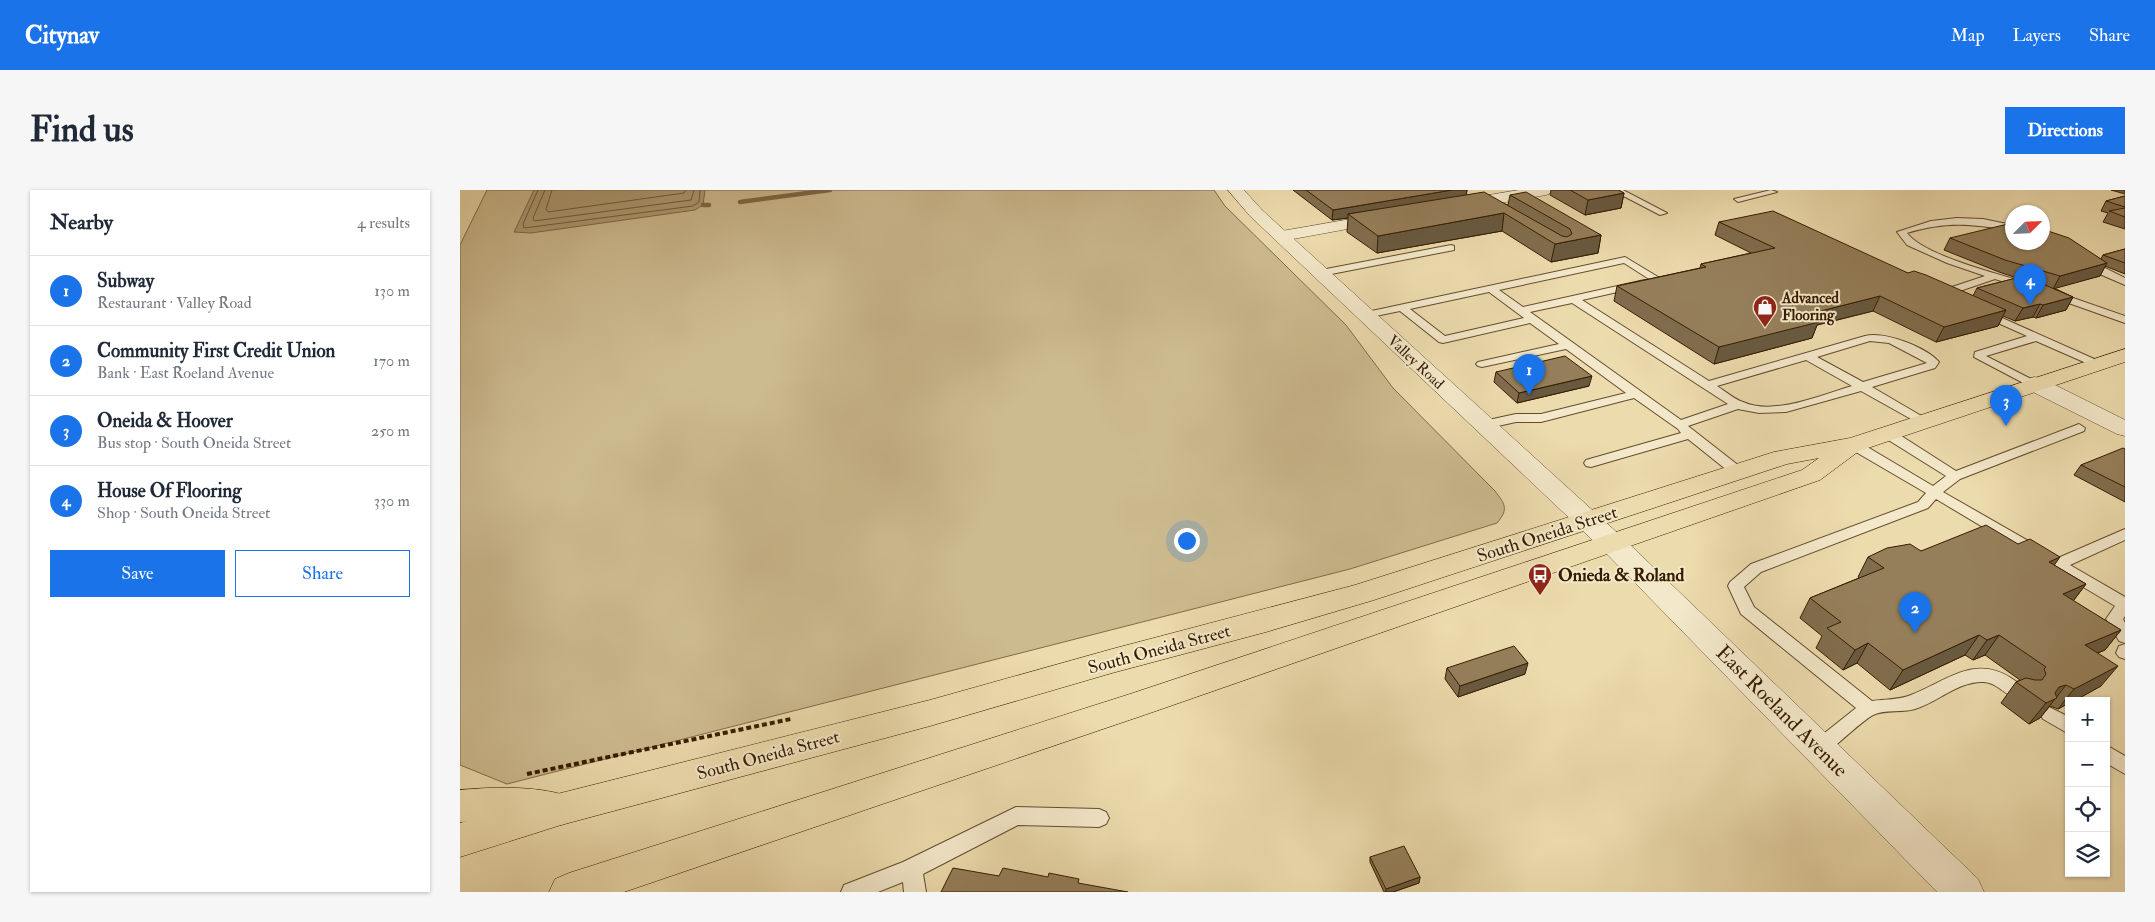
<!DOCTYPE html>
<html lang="en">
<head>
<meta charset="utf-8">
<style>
	body { margin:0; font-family:"IM FELL Double Pica",serif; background:#f6f6f7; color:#1f2937 }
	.controls { position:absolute; right:15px; bottom:15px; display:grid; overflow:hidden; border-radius:0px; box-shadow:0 1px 4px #0004 }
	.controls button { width:45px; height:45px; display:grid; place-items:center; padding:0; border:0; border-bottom:1px solid #e0e1e3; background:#fff; color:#1f2937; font:25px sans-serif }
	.compass { position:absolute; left:1545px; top:15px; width:45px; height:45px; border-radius:50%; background:#fff; box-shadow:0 1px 4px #0004; rotate:66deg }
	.you { position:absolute; left:726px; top:350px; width:18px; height:18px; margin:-12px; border:4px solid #fff; border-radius:50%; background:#1a73e8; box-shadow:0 0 0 8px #1a73e833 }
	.badge { display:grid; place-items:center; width:32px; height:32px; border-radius:50%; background:#1a73e8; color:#fff; font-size:16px; font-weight:700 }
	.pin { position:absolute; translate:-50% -41px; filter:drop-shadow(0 1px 2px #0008) }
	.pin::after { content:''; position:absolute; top:26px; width:18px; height:15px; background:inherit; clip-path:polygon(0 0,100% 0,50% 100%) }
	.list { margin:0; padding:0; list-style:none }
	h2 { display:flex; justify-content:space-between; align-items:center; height:65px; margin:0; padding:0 20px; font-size:21px }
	h2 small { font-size:16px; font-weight:400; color:#747a83 }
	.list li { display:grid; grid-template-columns:32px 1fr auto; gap:15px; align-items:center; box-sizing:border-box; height:70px; padding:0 20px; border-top:1px solid #e0e1e3 }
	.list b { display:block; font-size:19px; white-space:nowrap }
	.list p { margin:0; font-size:16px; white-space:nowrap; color:#747a83 }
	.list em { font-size:16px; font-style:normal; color:#747a83 }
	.actions { display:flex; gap:10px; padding:15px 20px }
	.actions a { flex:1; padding:11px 0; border:1px solid #1a73e8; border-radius:0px; text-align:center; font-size:18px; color:#1a73e8 }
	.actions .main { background:#1a73e8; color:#fff }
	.icon { flex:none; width:28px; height:28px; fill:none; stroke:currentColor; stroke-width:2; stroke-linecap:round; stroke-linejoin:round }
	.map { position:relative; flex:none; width:1665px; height:702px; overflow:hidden; border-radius:0px }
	header { display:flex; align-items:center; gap:30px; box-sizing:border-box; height:70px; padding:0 25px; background:#1a73e8; color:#fff }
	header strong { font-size:24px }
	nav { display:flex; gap:28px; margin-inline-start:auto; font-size:18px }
	.intro { display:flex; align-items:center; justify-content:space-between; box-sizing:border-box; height:120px; padding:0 30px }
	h1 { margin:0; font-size:35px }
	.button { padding:12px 22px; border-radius:0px; background:#1a73e8; color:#fff; font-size:18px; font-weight:700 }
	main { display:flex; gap:30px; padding:0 30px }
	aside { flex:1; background:#fff; border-radius:0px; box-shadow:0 1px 4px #0004 }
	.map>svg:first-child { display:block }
	.green { fill:#cdbb90; stroke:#826c48 }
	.water { fill:#ae9a72; stroke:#7e6844 }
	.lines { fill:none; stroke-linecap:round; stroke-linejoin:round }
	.shore { stroke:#725b39; stroke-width:1 }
	.stream { stroke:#7e6844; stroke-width:4.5 }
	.service-casing { stroke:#644c2b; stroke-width:2 }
	.minor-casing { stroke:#644c2b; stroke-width:1 }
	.tertiary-casing { stroke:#644c2b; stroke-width:1 }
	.primary-casing { stroke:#371c00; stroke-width:1 }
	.motorway-casing { stroke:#371c00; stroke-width:1 }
	.path { stroke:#371c00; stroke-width:4; stroke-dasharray:5 3; stroke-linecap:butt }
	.service { fill:#f3e8ca; fill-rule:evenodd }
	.minor { fill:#f3e8ca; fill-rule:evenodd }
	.tertiary { fill:#f3e8ca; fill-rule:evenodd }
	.primary { fill:#ecdbad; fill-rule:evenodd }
	.motorway { fill:#ecdbad; fill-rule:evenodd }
	.wall { fill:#806d4d; stroke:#371c00 }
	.shaded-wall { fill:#68593f; stroke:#371c00 }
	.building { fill:#957f5a; stroke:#371c00 }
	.labels { text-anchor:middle; stroke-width:4; stroke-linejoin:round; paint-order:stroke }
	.far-poi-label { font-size:15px; font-weight:bold; fill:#371c00; stroke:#f3e8ca; text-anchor:start }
	.far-street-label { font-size:15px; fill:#371c00; stroke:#f3e8ca }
	.street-label { font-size:18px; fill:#371c00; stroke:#f3e8ca }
	.poi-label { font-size:18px; font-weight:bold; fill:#371c00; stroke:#f3e8ca; text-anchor:start }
	.near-street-label { font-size:21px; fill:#371c00; stroke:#f3e8ca }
</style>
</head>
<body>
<header>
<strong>Citynav</strong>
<nav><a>Map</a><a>Layers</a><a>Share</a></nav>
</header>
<div class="intro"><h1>Find us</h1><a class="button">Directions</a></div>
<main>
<aside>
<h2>Nearby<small>4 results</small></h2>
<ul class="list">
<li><span class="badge">1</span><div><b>Subway</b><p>Restaurant · Valley Road</p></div><em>130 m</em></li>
<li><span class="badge">2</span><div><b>Community First Credit Union</b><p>Bank · East Roeland Avenue</p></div><em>170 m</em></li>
<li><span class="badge">3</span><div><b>Oneida &amp; Hoover</b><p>Bus stop · South Oneida Street</p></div><em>250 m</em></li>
<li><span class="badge">4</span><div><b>House Of Flooring</b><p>Shop · South Oneida Street</p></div><em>330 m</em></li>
</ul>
<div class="actions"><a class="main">Save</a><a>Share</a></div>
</aside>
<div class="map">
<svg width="1665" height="702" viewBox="0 0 1665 702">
	<rect width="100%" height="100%" fill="#ecdbad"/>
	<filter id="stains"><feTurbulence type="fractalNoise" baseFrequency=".004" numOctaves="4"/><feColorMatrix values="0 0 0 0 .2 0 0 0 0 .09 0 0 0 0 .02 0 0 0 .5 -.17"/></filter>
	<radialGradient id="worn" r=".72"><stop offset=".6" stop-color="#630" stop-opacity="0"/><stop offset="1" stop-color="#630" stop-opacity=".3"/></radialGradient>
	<path class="green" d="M27,0H754L765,16L886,135L933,198L1035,301C1045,314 1049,319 1037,333L890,379L47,594L0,575V55Z"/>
	<path class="water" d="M74,0H245L243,15L235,20L71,43L54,42Z"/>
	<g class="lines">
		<path class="shore" d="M78,0L63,34L64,38L233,16L239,12L240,0
			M85,0L73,28L74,31L231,10L234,0
			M92,0L86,19L88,22L224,3L226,0"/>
		<path class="stream" d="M280,12L370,0
			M243,15H249"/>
		<g class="service-casing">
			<path id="service" d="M1152,0H1163L1207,23L1200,25Z
				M1311,0L1317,2L1278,12L1274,9Z
				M1497,28L1523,29L1552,35V41C1513,34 1487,31 1447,43C1464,66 1542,85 1571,94V98H1563L1535,89L1485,106H1477V102L1525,86L1487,73L1447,55L1437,42L1471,31Z
				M991,55L994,56V60L861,86L856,83L861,80Z
				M1165,67L1203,90L1202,92L1122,110L1249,191L1405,146C1424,141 1466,157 1479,172L1475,178L1412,197L1470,231L1468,234H1460L1401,201L1326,222L1299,223L1278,219L1228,236L1283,279L1285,282L1283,285H1273L1228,249L1131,277L1126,276L1124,273L1126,270L1221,243L1218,239L1174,208L1081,232H1056L1024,239L1019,238L1018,235L1019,232L1056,224H1081L1166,203L1106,159L1022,177L1018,176L1016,174L1018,172L1099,154L1070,133L983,153L979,152L940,121L906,128L901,125L902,123ZM1164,73L1189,89L1063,117L1039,100ZM1029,102L1064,128L985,146L950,119ZM1112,113L1268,214L1221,230L1070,122ZM1410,151L1429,153L1467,173L1403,192L1357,167ZM1346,170L1392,196C1361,205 1314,226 1283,212C1274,209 1265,201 1257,196Z
				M1625,68L1665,88V95L1635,82L1620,71Z
				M1593,101L1665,126V133L1589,106V102Z
				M1522,119L1641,172L1643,174L1641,176H1633L1576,151L1526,166L1581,194L1575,198L1571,197L1514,167L1515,162L1567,146L1518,124L1517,122L1518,120Z
				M1619,234L1625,238L1624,241L1500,289L1483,302L1598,368L1665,339V350L1610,375L1665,407V426L1663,429L1665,433V453L1659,451L1646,429L1655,416L1476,309L1468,318L1301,382L1284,397L1294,417L1412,511C1424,509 1440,510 1451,505C1485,492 1514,464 1551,488C1558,493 1565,496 1569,503L1566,508C1549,513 1539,491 1522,492C1497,492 1478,512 1455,519C1442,523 1425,519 1413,525C1403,530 1377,555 1366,563L1359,566L1352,563L1350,558L1352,553L1396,518L1281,424L1268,396L1270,392L1291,374L1458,312L1466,303L1389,258L1387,255L1389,252H1399L1473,296L1486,286L1422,246L1421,243L1422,240H1432L1496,281Z
				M1665,454V469L1659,467L1656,463L1659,456Z
				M1589,517L1609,527V544L1583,529L1580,524L1583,519Z
				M1646,555L1665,566V584L1646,573Z
				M556,617L639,619L646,622L649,628L646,634L639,637L558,635L463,684L466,702H444L443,692L418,702H381L384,695L443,672Z"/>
		</g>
		<g class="minor-casing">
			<path id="minor" d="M1059,0H1094L1091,3L1086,5L999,20L993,18L991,15L993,12L999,10Z
				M925,23L931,25L933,28L931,31L822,51L816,50L814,46L816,42L822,41Z
				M1575,187L1583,189L1665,230V246L1657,244L1567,199L1564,194L1567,189Z"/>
		</g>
		<g class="tertiary-casing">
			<path id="tertiary" d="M768,0H784L802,20L1162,347L1518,689L1524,702H1477L1142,359L790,26Z"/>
		</g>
		<g class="primary-casing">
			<path id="primary" d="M1665,159V172L1399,261L1360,290L693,522L164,702H89L95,689L109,683L670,504L1342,280L1359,268L1327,274L914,410L806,442L652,483L470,536L101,635L0,667V633L101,603L470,510L652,459L895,395L1314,262L1390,248Z"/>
		</g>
		<g class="motorway-casing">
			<path id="motorway" d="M27,598C56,597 87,598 114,608L119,619L114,630L101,635L51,630L0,632V600Z"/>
		</g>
		<path class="path" d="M67,584L331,529"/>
		<use href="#service" class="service"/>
		<use href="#minor" class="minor"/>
		<use href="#tertiary" class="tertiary"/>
		<use href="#primary" class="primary"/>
		<use href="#motorway" class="motorway"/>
	</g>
	<path class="wall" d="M833,0H1007L1006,5L1048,15L1050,5L1141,45L1138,63L1091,72L1042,41L917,63L887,42L888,28L872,30Z
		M1091,0H1158L1164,3L1161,18L1125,25L1090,5Z
		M1651,0H1665V4Z
		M1665,6V39L1643,32L1648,23L1641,21L1646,11Z
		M1259,32L1448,83L1513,106L1517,98L1557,88L1539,82L1484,60L1490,48L1641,69L1643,65L1665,59V84L1645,76L1640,86L1594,98L1613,107L1606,120L1576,128L1573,127L1555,131L1543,126L1538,136L1476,152L1413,121L1357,135L1352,148L1254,174L1154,111L1157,96L1240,78L1241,74L1291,63L1255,45Z
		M1036,182L1129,196L1057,213L1034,192Z
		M1665,259V312L1614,285L1621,275Z
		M1558,354L1626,394L1613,411L1661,440L1645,460L1638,463L1641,496L1614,511H1609V513L1598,519L1590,516L1580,528L1569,534L1541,513L1556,492L1560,490L1525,465L1513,470L1505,465L1430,500L1397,473L1383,480L1356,458L1362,446L1340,428L1350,408L1399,388L1398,387L1408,367L1461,361Z
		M987,478L1065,484L998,507L985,489Z
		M910,667L960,687L959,693L933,702H924L910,672Z"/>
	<path class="shaded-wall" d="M992,0H1007L1006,7L888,24V28L872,30L873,20Z
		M1164,3L1161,18L1125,25L1128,10Z
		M1044,23L1042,41L917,63L918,46Z
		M1141,45L1138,63L1091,72L1095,54Z
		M1647,73L1640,86L1593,99L1600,86Z
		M1420,106L1413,121L1357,135L1352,148L1254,174L1259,157L1345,125Z
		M1613,107L1606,120L1576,128L1583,115Z
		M1580,114L1573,127L1555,131L1563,118Z
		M1546,120L1538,136L1476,152L1484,137Z
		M1132,186L1129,196L1057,213L1059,203Z
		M1600,367L1586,387L1589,372Z
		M1626,394L1611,414L1603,404Z
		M1661,440L1645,460L1609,475L1625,455Z
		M1519,445L1505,465L1430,500L1443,480Z
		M1539,445L1525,465L1513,470L1527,450Z
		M1408,453L1397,473L1383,480L1395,460Z
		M1068,473L1065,484L998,507L1000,496Z
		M1658,476L1641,496L1614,511H1609V513L1598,519L1614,499Z
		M1606,495L1580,528L1569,534L1599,497Z
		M960,687L959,693L933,702H926V699Z"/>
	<path class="building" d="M846,0H992L873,20Z
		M1110,0H1158L1164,3L1128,10Z
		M1024,2L1102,46L1107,47L1112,44L1110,39L1050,5L1066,2L1141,45L1095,54L1044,23L918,46L888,24Z
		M1665,6V17L1646,11Z
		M1665,18V27L1649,21Z
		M1313,21L1448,83L1454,81L1466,85L1546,120L1484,137L1420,106L1345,125L1359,132L1259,157L1157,96L1246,77L1241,74L1315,58L1259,32Z
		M1552,33V52H1582V39L1609,48L1647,73L1600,86L1545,70L1490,48Z
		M1665,59V73L1643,65Z
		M1564,86L1613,107L1583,115L1580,114L1563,118L1517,98Z
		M1105,166L1132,186L1059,203L1036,182Z
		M1663,258L1665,259V297L1621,275Z
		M1526,335L1558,354L1570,349L1600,367L1589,372L1626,394L1603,404L1661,440L1625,455L1658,476L1614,499L1606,495L1599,497L1595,503L1597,508L1586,513L1556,492L1566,488L1575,490H1582L1586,484L1584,479L1586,477L1539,445L1527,450L1519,445L1443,480L1408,453L1395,460L1367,438L1381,432L1350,408L1424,378L1408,367L1427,358L1450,354L1461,361Z
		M1054,456L1068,473L1000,496L987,478Z
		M944,656L960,687L926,699L910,667Z
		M493,678L539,686L543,678L588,687L589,683L619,689L618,693L668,702H481Z"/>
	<defs>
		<g id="shop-pin" transform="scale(1.25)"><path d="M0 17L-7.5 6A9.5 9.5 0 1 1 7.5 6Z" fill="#8f2418" stroke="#f3e8ca"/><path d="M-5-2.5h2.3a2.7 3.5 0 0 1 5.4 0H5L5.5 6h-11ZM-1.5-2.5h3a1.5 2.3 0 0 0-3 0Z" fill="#fff"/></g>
		<g id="bus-pin" transform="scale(1.25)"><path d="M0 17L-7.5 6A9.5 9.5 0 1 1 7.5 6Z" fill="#8f2418" stroke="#f3e8ca"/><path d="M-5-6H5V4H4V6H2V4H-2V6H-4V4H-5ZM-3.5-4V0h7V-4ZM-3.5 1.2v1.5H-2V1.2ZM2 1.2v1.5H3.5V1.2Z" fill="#fff"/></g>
	</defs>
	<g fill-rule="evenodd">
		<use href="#shop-pin" x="1305" y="117"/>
		<use href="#bus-pin" x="1080" y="385"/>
	</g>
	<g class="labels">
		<g class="far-poi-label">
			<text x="1322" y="113">Advanced<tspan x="1322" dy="17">Flooring</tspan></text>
		</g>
		<g class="far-street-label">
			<text transform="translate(956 172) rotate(43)" y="5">Valley Road</text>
		</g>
		<g class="street-label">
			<text transform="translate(1087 344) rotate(-18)" y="6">South Oneida Street</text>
			<text transform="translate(699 459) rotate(-15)" y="6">South Oneida Street</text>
			<text transform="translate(308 565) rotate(-15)" y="6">South Oneida Street</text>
		</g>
		<g class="poi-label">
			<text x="1098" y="391">Onieda &amp; Roland</text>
		</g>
		<g class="near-street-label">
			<text transform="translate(1322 521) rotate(45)" y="7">East Roeland Avenue</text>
		</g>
	</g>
	<rect width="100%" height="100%" filter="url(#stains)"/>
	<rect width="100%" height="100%" fill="url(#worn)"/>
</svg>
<div class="controls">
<button>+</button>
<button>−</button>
<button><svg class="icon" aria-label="locate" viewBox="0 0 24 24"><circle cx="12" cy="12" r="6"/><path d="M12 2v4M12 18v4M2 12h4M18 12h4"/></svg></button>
<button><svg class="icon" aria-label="layers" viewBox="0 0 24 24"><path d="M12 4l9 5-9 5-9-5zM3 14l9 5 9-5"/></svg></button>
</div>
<svg class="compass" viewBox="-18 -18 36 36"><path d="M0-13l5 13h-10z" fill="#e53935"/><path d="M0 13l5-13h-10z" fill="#747a83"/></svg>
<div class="you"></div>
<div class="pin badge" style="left:1069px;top:205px">1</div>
<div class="pin badge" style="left:1455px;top:443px">2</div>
<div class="pin badge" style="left:1546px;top:236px">3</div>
<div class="pin badge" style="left:1570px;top:115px">4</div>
</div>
</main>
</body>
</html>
